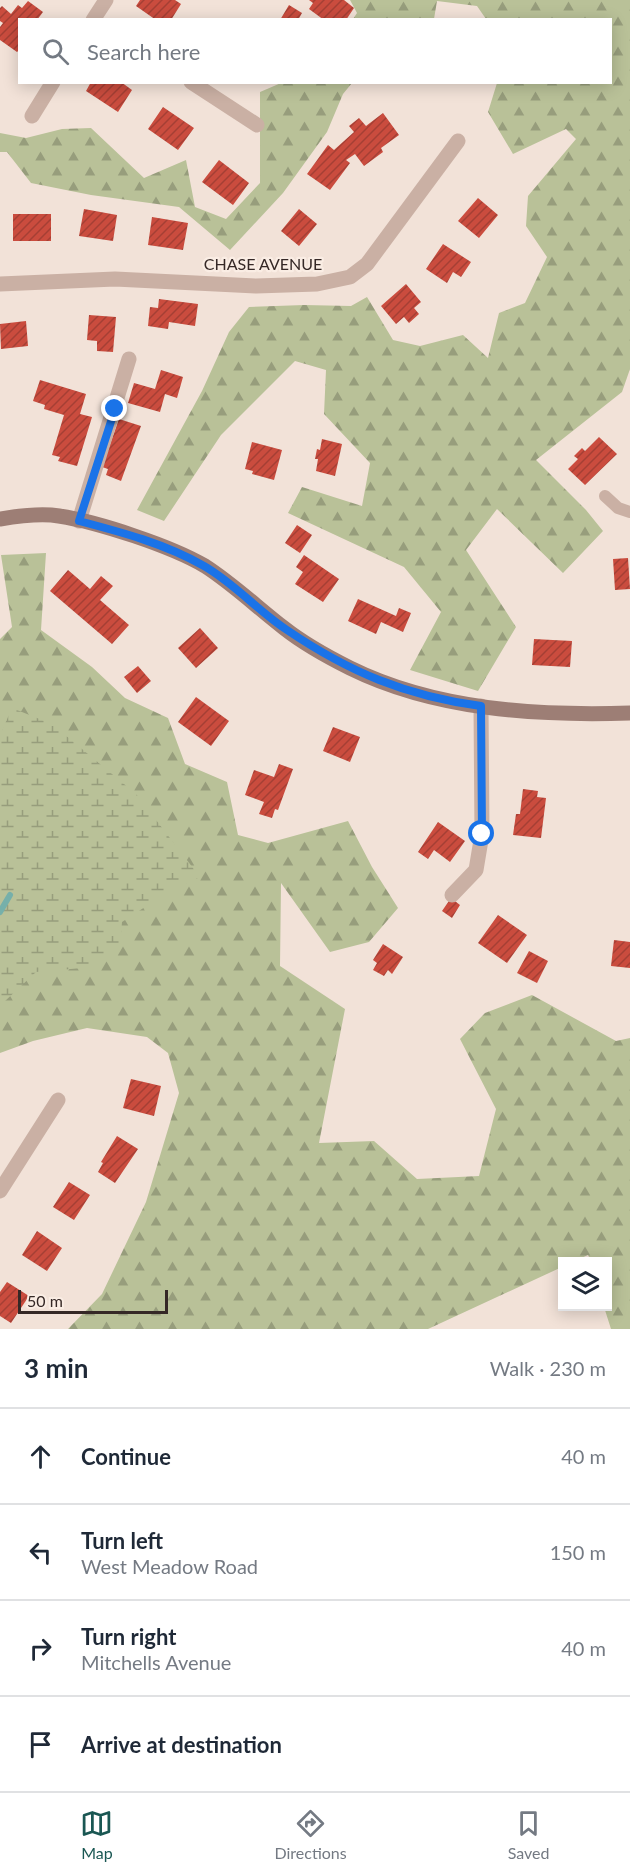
<!DOCTYPE html>
<html lang="en">
<head>
<meta charset="utf-8">
<style>
	body { margin:0; font-family:Lato,sans-serif; background:#f2f2f3; color:#1f2937 }
	.controls { position:absolute; right:18px; bottom:18px; display:grid; overflow:hidden; border-radius:0px; box-shadow:0 3px 15px #0003 }
	.controls button { width:54px; height:54px; display:grid; place-items:center; padding:0; border:0; border-bottom:2px solid #e0e1e3; background:#fff; color:#1f2937; font:30px sans-serif }
	.scale { position:absolute; left:18px; bottom:15px; width:150px; box-sizing:border-box; padding-left:6px; border:3px solid #352826; border-top:0; font-size:16px; line-height:21px; white-space:nowrap; color:#352826; -webkit-text-stroke:4px #faede4; paint-order:stroke }
	.stop { position:absolute; width:18px; height:18px; margin:-14px; border:4px solid #1a73e8; border-radius:50%; background:#fff }
	.stop.end { background:#1a73e8; border-color:#fff; box-shadow:0 2px 6px #0008 }
	.list { margin:0; padding:0; list-style:none }
	h2 { display:flex; justify-content:space-between; align-items:center; height:78px; margin:0; padding:0 24px; font-size:26px }
	h2 small { font-size:20px; font-weight:400; color:#747a83 }
	.list li { display:grid; grid-template-columns:39px 1fr auto; gap:18px; align-items:center; box-sizing:border-box; height:96px; padding:0 24px; border-top:2px solid #e0e1e3 }
	.list b { display:block; font-size:22px; white-space:nowrap }
	.list p { margin:0; font-size:20px; white-space:nowrap; color:#747a83 }
	.list em { font-size:20px; font-style:normal; color:#747a83 }
	.icon { flex:none; width:33px; height:33px; fill:none; stroke:currentColor; stroke-width:2; stroke-linecap:round; stroke-linejoin:round }
	.map { position:relative; flex:none; width:630px; height:1329px; overflow:hidden }
	.search { position:absolute; background:#fff; box-shadow:0 3px 15px #0003; left:18px; right:18px; top:18px; height:66px; display:flex; align-items:center; gap:15px; box-sizing:border-box; padding:0 21px; border-radius:0px; color:#747a83; font-size:22px }
	.sheet { height:462px; background:#fff }
	nav { display:flex; justify-content:space-around; align-items:center; box-sizing:border-box; height:84px; border-top:2px solid #e0e1e3; background:#fff; font-size:16px; color:#747a83 }
	nav a { display:grid; justify-items:center; gap:3px }
	nav .on { color:#1a5753 }
	.map>svg:first-child { display:block }
	.forest { fill:url(#forest-firs) }
	.wetland { fill:url(#wetland-marsh) }
	.lines { fill:none; stroke-linecap:round; stroke-linejoin:round }
	.stream { stroke:#76b0aa; stroke-width:6 }
	.building { fill:url(#building-hatch) }
	.lane { stroke:#cab0a4; stroke-width:12 }
	.street { stroke:#cab0a4; stroke-width:15 }
	.secondary { stroke:#9d7e75; stroke-width:15 }
	.route { stroke:#1a73e8; stroke-width:8 }
	.labels { text-anchor:middle; stroke-width:4.5; stroke-linejoin:round; paint-order:stroke }
	.street-label { font-size:16px; fill:#352826; stroke:#faede4 }
</style>
</head>
<body>
<div class="map">
<svg width="630" height="1329" viewBox="0 0 630 1329">
	<defs>
		<pattern id="forest-firs" width="22" height="20" patternUnits="userSpaceOnUse" patternTransform="scale(1.5)"><rect width="22" height="20" fill="#b9c198"/><path d="M5 1l3.5 6h-7zM16 11l3.5 6h-7z" fill="#979d7c"/></pattern>
		<pattern id="wetland-marsh" width="20" height="14" patternUnits="userSpaceOnUse" patternTransform="scale(1.5)"><rect width="20" height="14" fill="#b9c198"/><path d="M1 5h8M5 5V1M11 12h8M15 12V8" fill="none" stroke="#979d7c"/></pattern>
		<pattern id="building-hatch" width="6" height="6" patternUnits="userSpaceOnUse" patternTransform="scale(1.5)"><rect width="6" height="6" fill="#ca4c3e"/><path d="M-1 1l2-2M0 6l6-6M5 7l2-2" fill="none" stroke="#a53f34"/></pattern>
	</defs>
	<rect width="100%" height="100%" fill="#f2e2d8"/>
	<path class="forest" d="M350,0H630V369L622,392L536,460L586,510L603,531L563,573L497,509L466,550L516,627L478,691L410,670L441,612L404,567L288,513L302,487L362,506L370,463L324,414L326,370L295,361L221,435L164,521L137,510L202,391L229,332L249,307L304,305L351,306L367,297L393,340L420,346L463,335L488,358L499,313L525,303L547,257L526,226L528,196L576,139L566,129L513,154L488,112L497,83L610,82V20L486,19L477,6L437,1L434,19H353L357,13Z
		M281,83H352L343,94L327,132L283,193L230,250L179,207L91,195L31,183L7,152H0V133L26,138L62,129L91,128L144,178L186,160L195,207L226,219L260,183V92Z
		M46,553L41,630L92,667L125,698L168,718L185,764L227,782L238,835L268,843L348,821L372,867L398,908L369,942L330,952L281,883L280,966L345,1009L319,1143L374,1141L417,1179L479,1176L496,1109L460,1039L485,1013L532,995L616,1041L630,1038V1329H611L604,1307L608,1306V1262L591,1261L588,1255L575,1261L562,1262V1267L428,1329H68L102,1294L146,1202L179,1093L168,1053L147,1037L87,1028L33,1041L0,1053V639L12,627L1,555Z"/>
	<path class="wetland" d="M12,708L52,724L136,794L200,877L168,892L122,922L120,947L94,967L36,972L4,1002L0,1003V735Z"/>
	<g class="lines">
		<path class="stream" d="M0,912L10,895"/>
	</g>
	<path class="building" d="M140,0H175L181,4L171,20H156L136,6Z
		M309,0H344L354,8L346,20H324L309,9L313,3Z
		M28,1L43,12L37,20H20V49L17,52L0,40V27L3,23L0,21V8L2,6L11,14L18,5L22,8Z
		M289,5L302,13L298,20H280Z
		M91,82H121L132,90L118,112L86,91Z
		M163,107L194,128L178,150L148,129Z
		M383,113L399,135L381,148L383,152L364,166L355,154L346,160L350,163L330,190L307,174L328,145L334,150L354,132L349,126L359,118L366,126Z
		M219,160L249,183L233,205L202,182Z
		M478,198L498,215L479,238L458,221Z
		M84,209L117,215L113,241L79,236Z
		M299,209L317,224L299,246L281,231Z
		M13,214H51V241H13Z
		M152,217L188,223L183,250L148,245Z
		M443,244L471,262L461,277L453,272L447,283L426,269Z
		M406,284L421,302L414,308L419,314L409,323L404,317L396,324L381,306Z
		M159,299L198,304L195,326L169,322L168,329L148,326L150,307L158,308Z
		M89,315L116,317L113,352L97,351V341L87,340Z
		M26,321L28,346L1,349L0,324Z
		M161,370L183,377L177,398L165,394L160,412L128,403L134,383L155,389Z
		M40,380L86,394L80,414L92,417L77,466L58,461L60,457L52,455L64,415L44,409L45,405L33,401Z
		M119,419L141,426L121,481L106,475L108,469L102,467Z
		M599,437L617,454L585,485L568,469L578,459L574,456L582,448L585,451Z
		M322,439L342,444L335,476L316,471L318,459H315L317,449L320,450Z
		M252,442L282,450L274,480L252,474L253,471L245,469Z
		M297,525L312,535L300,553L285,543Z
		M304,555L339,579L323,602L295,584L303,572L296,567Z
		M628,558L630,589L615,590L613,559Z
		M68,570L90,589L101,576L113,586L100,600L129,625L112,644L50,591Z
		M358,599L396,616L399,608L411,613L403,632L381,622L376,634L348,621Z
		M200,628L218,648L196,668L178,648Z
		M534,639L572,641L570,667L532,665Z
		M138,666L151,681L137,693L124,677Z
		M196,697L229,721L211,746L178,722Z
		M333,727L360,737L350,762L323,751Z
		M279,764L293,769L278,810L275,809L272,818L259,814L264,802L245,795L254,770L274,777Z
		M523,789L538,791L537,797L546,798L541,838L513,835L516,814H520Z
		M438,822L465,841L450,862L434,850L428,859L418,852Z
		M451,898L460,905L452,918L442,911Z
		M498,915L527,935L507,963L478,943Z
		M614,940L630,942V968L611,966Z
		M383,944L403,957L392,974L388,970L384,976L373,970L377,963L373,960Z
		M529,951L548,961L537,983L517,973Z
		M131,1079L161,1086L154,1116L123,1108Z
		M117,1136L138,1149L115,1183L98,1172L103,1163L101,1162Z
		M69,1182L90,1195L74,1220L53,1207Z
		M37,1231L62,1248L47,1271L22,1255Z
		M7,1282L29,1296L11,1323L0,1316V1292Z"/>
	<g class="lines">
		<path class="lane" d="M605,496L618,508L630,512"/>
		<path class="street" d="M93,20L106,0
			M191,82L257,125
			M32,116L53,82
			M0,284L115,279L256,286L317,284L350,277L367,264L458,141
			M79,521L129,359
			M452,895L476,870L482,834L481,706
			M0,1191L58,1100"/>
		<path class="secondary" d="M0,519C18,516 41,513 59,516C98,522 171,546 205,566C233,584 258,608 284,628C303,643 328,657 350,668C435,710 537,716 630,713"/>
	</g>
	<g class="lines">
		<path class="route" d="M115,409L79,521C121,532 166,544 204,566C234,583 258,611 287,630C349,672 406,696 481,706L482,834"/>
	</g>
	<g class="labels">
		<g class="street-label">
			<text x="263" y="270">CHASE AVENUE</text>
		</g>
	</g>
</svg>
<div class="controls">
<button><svg class="icon" aria-label="layers" viewBox="0 0 24 24"><path d="M12 4l9 5-9 5-9-5zM3 14l9 5 9-5"/></svg></button>
</div>
<div class="scale">50 m</div>
<div class="stop" style="left:482px;top:834px"></div>
<div class="stop end" style="left:115px;top:409px"></div>
<div class="search"><svg class="icon" aria-label="search" viewBox="0 0 24 24"><circle cx="10" cy="10" r="6"/><path d="M15 15l6 6"/></svg>Search here</div>
</div>
<section class="sheet">
<h2>3 min<small>Walk · 230 m</small></h2>
<ul class="list">
<li><svg class="icon" aria-label="ahead" viewBox="0 0 24 24"><path d="M12 20V5M6 11l6-6 6 6"/></svg><div><b>Continue</b></div><em>40 m</em></li>
<li><svg class="icon" aria-label="left" viewBox="0 0 24 24"><path d="M17 20v-9H6M10 6l-5 5 5 5"/></svg><div><b>Turn left</b><p>West Meadow Road</p></div><em>150 m</em></li>
<li><svg class="icon" aria-label="right" viewBox="0 0 24 24"><path d="M7 20v-9h11M14 6l5 5-5 5"/></svg><div><b>Turn right</b><p>Mitchells Avenue</p></div><em>40 m</em></li>
<li><svg class="icon" aria-label="arrive" viewBox="0 0 24 24"><path d="M6 21V4h12l-3 4 3 4H6"/></svg><div><b>Arrive at destination</b></div></li>
</ul>
</section>
<nav>
<a class="on"><svg class="icon" aria-label="map" viewBox="0 0 24 24"><path d="M3 6l6-2 6 2 6-2v14l-6 2-6-2-6 2zM9 4v14M15 6v14"/></svg>Map</a>
<a><svg class="icon" aria-label="directions" viewBox="0 0 24 24"><path d="M12 3l9 9-9 9-9-9zM9 14v-3h6M13 9l2 2-2 2"/></svg>Directions</a>
<a><svg class="icon" aria-label="saved" viewBox="0 0 24 24"><path d="M7 4h10v16l-5-4-5 4z"/></svg>Saved</a>
</nav>
</body>
</html>
